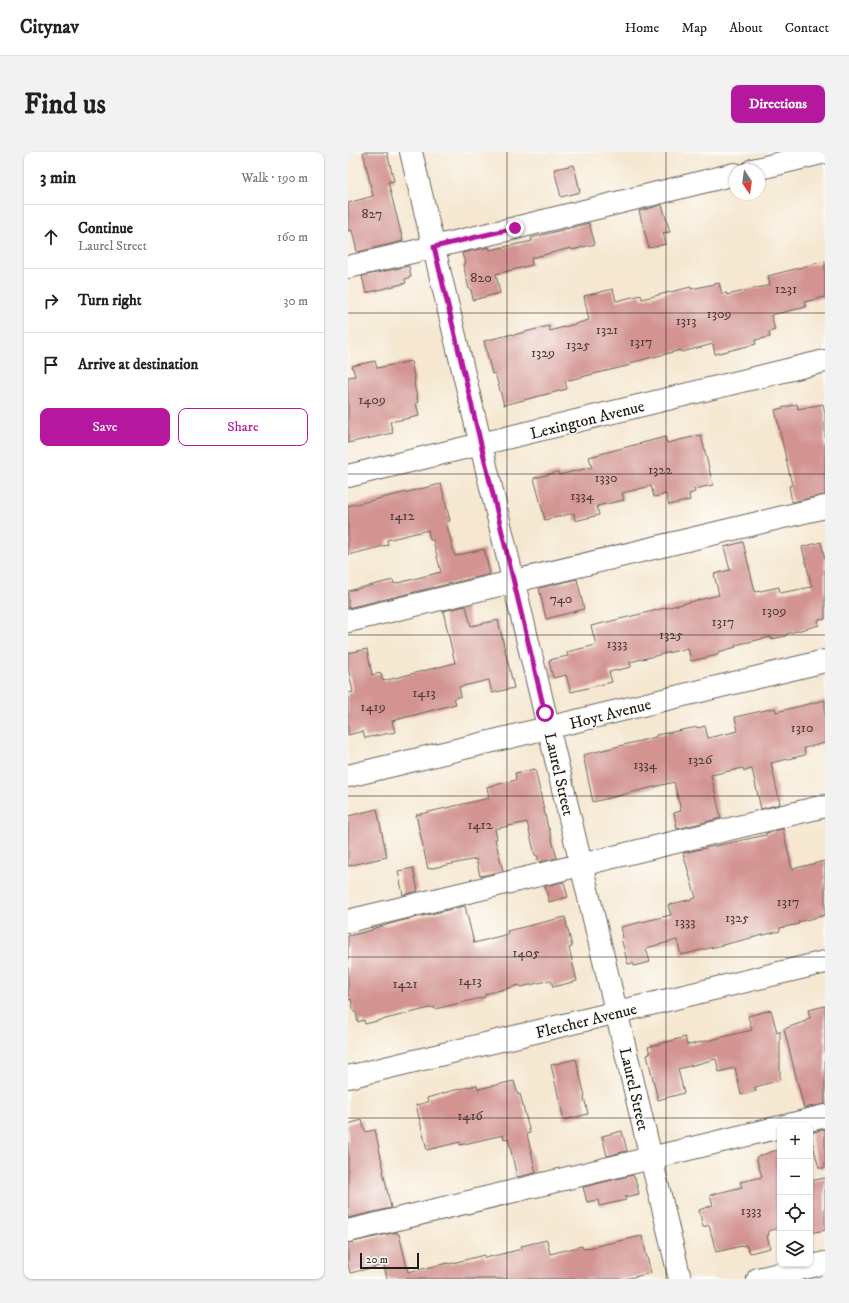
<!DOCTYPE html>
<html lang="en">
<head>
<meta charset="utf-8">
<style>
	body { margin:0; font-family:"IM FELL DW Pica",serif; background:#f2f2f2; color:#202124 }
	.controls { position:absolute; right:12px; bottom:12px; display:grid; overflow:hidden; border-radius:8px; box-shadow:0 1px 3px #0004 }
	.controls button { width:36px; height:36px; display:grid; place-items:center; padding:0; border:0; border-bottom:1px solid #e0e0e0; background:#fff; color:#202124; font:20px sans-serif }
	.compass { position:absolute; left:381px; top:12px; width:36px; height:36px; border-radius:50%; background:#fff; box-shadow:0 1px 3px #0004; rotate:167deg }
	.scale { position:absolute; left:12px; bottom:10px; width:59px; box-sizing:border-box; padding-left:4px; border:2px solid #1c1c1c; border-top:0; font-size:11px; line-height:14px; white-space:nowrap; color:#1c1c1c; -webkit-text-stroke:3px #fdfcf7; paint-order:stroke }
	.stop { position:absolute; width:12px; height:12px; margin:-9px; border:3px solid #b5179e; border-radius:50%; background:#fff }
	.stop.end { background:#b5179e; border-color:#fff; box-shadow:0 1px 4px #0008 }
	.list { margin:0; padding:0; list-style:none }
	h2 { display:flex; justify-content:space-between; align-items:center; height:52px; margin:0; padding:0 16px; font-size:17px }
	h2 small { font-size:13px; font-weight:400; color:#757577 }
	.list li { display:grid; grid-template-columns:26px 1fr auto; gap:12px; align-items:center; box-sizing:border-box; height:64px; padding:0 16px; border-top:1px solid #e0e0e0 }
	.list b { display:block; font-size:15px; white-space:nowrap }
	.list p { margin:0; font-size:13px; white-space:nowrap; color:#757577 }
	.list em { font-size:13px; font-style:normal; color:#757577 }
	.actions { display:flex; gap:8px; padding:12px 16px }
	.actions a { flex:1; padding:9px 0; border:1px solid #b5179e; border-radius:8px; text-align:center; font-size:14px; color:#b5179e }
	.actions .main { background:#b5179e; color:#fff }
	.icon { flex:none; width:22px; height:22px; fill:none; stroke:currentColor; stroke-width:2; stroke-linecap:round; stroke-linejoin:round }
	.map { position:relative; flex:none; width:477px; height:1127px; overflow:hidden; border-radius:8px }
	header { display:flex; align-items:center; gap:24px; box-sizing:border-box; height:56px; padding:0 20px; background:#fff; border-bottom:1px solid #e0e0e0 }
	header strong { font-size:19px }
	nav { display:flex; gap:22px; margin-inline-start:auto; font-size:14px }
	.intro { display:flex; align-items:center; justify-content:space-between; box-sizing:border-box; height:96px; padding:0 24px }
	h1 { margin:0; font-size:28px }
	.button { padding:10px 18px; border-radius:8px; background:#b5179e; color:#fff; font-size:14px; font-weight:700 }
	main { display:flex; gap:24px; padding:0 24px }
	aside { flex:1; background:#fff; border-radius:8px; box-shadow:0 1px 3px #0004 }
	.map>svg:first-child { display:block }
	.building { fill:#d29391 }
	.lines { fill:none; stroke-linecap:round; stroke-linejoin:round }
	.minor-casing { stroke:#68635b; stroke-width:24 }
	.minor { stroke:#fff; stroke-width:22 }
	.route { stroke:#b5179e; stroke-width:5 }
	.grid { fill:none; stroke:#1c1c1c; stroke-width:1; stroke-opacity:0.55 }
	.labels { text-anchor:middle; stroke-width:3; stroke-linejoin:round; paint-order:stroke }
	.number-label { font-size:14px; fill:#4a3a39 }
	.street-label { font-size:16px; fill:#1c1c1c; stroke:#fdfcf7 }
</style>
</head>
<body>
<header>
<strong>Citynav</strong>
<nav><a>Home</a><a>Map</a><a>About</a><a>Contact</a></nav>
</header>
<div class="intro"><h1>Find us</h1><a class="button">Directions</a></div>
<main>
<aside>
<h2>3 min<small>Walk · 190 m</small></h2>
<ul class="list">
<li><svg class="icon" aria-label="ahead" viewBox="0 0 24 24"><path d="M12 20V5M6 11l6-6 6 6"/></svg><div><b>Continue</b><p>Laurel Street</p></div><em>160 m</em></li>
<li><svg class="icon" aria-label="right" viewBox="0 0 24 24"><path d="M7 20v-9h11M14 6l5 5-5 5"/></svg><div><b>Turn right</b></div><em>30 m</em></li>
<li><svg class="icon" aria-label="arrive" viewBox="0 0 24 24"><path d="M6 21V4h12l-3 4 3 4H6"/></svg><div><b>Arrive at destination</b></div></li>
</ul>
<div class="actions"><a class="main">Save</a><a>Share</a></div>
</aside>
<div class="map">
<svg width="477" height="1127" viewBox="0 0 477 1127">
	<rect width="100%" height="100%" fill="#fdfcf7"/>
	<filter id="ink" filterUnits="userSpaceOnUse"><feTurbulence type="fractalNoise" baseFrequency=".025" numOctaves="2"/><feDisplacementMap in="SourceGraphic" scale="8" xChannelSelector="R" yChannelSelector="G"/><feConvolveMatrix kernelMatrix="1 2 1 2 8 2 1 2 1" color-interpolation-filters="sRGB"/></filter>
	<filter id="wash" filterUnits="userSpaceOnUse"><feTurbulence type="fractalNoise" baseFrequency=".012" numOctaves="4" result="noise"/><feDisplacementMap in="SourceGraphic" scale="16" xChannelSelector="R" yChannelSelector="G"/><feGaussianBlur stdDeviation="0.9" result="paint"/><feColorMatrix in="noise" values="0 0 0 0 0 0 0 0 0 0 0 0 0 0 0 0 0 1.4 0 .05"/><feComposite in="paint" operator="in"/></filter>
	<g filter="url(#wash)">
		<rect width="100%" height="100%" fill="#f5e7d0"/>
		<g id="blocks">
			<path class="building" d="M15,0H39L46,29L40,30L55,89L9,100L4,78L0,79V51L25,44Z
				M226,13L232,40L213,45L206,17Z
				M314,53L322,80L315,81L318,92L301,96L291,59Z
				M241,71L247,92L224,98L223,96L183,106L184,113L148,122L152,141L125,148L123,137H121L115,112H117L114,101L141,95L142,98L184,89L183,86Z
				M477,109V145L456,150L458,155L423,163L427,178L421,180L422,185L407,188L408,192L367,202L365,192L334,200L333,198L282,211L283,213L217,229L219,237L156,253L147,221L144,222L136,189L165,182V183L201,174L202,179L241,168L236,144L265,137L268,149L293,143L294,147L343,135V137L371,131L374,142L379,141V143L422,133L420,124Z
				M61,114L63,125L57,127L58,131L18,141L14,124Z
				M27,209L29,216L63,209L67,229L66,232L70,250L68,251L71,264L42,270L45,281L0,291V225L7,224L4,214Z
				M449,252L450,257L475,252L477,261V343L444,350L441,334L444,333L427,258Z
				M353,283L365,333L346,337L347,340L341,342L342,348L321,353L318,342L306,345L303,334L274,341L276,348L249,354L251,363L227,369L226,361L197,368L186,326L210,320L211,323L244,315L241,305L267,298L317,285L319,291Z
				M93,332L102,369L98,370L107,404L136,397L142,422L0,456V439L45,428L46,432L93,420L85,388H82L80,378L39,388L40,393L0,403V354Z
				M395,390L407,439L408,440L431,435L432,441L464,435L454,395L473,390L477,408V467L470,468L471,473L438,482V484L423,487V485L387,493L388,495L370,500V503L343,509L340,496L282,510L283,515L261,520L264,530L223,540L218,523L205,526L201,508L220,504L219,500L248,493L243,474L371,443L366,422L382,418L376,395Z
				M229,427L236,457L198,467L191,436Z
				M118,454L123,474L150,468L166,536L144,541L141,528L111,535L113,544L106,546L108,552L44,569L47,580L17,586L15,579L0,583V541L5,540L0,516V501L19,497L24,523L33,521L35,529L107,511L95,459Z
				M477,548V591L456,596L457,603L423,611L432,652L413,657L404,617L396,619L395,616L363,623L373,666L329,677L326,661L333,659L326,630L245,650L235,603L308,585V583L350,575V576L357,574L360,586L390,579L387,565L427,556L428,560Z
				M187,617L200,676H201L209,706L191,710L189,703H187L179,670L147,677L149,687H147L155,719L132,724L128,707L80,717L68,663L141,646L139,635L168,628L167,621Z
				M29,657L39,705L0,714V664Z
				M435,677L444,717L477,709V763L450,770L451,772L432,776V779L333,803L329,788L298,796L302,810L286,814L285,811L280,812L273,786L275,785L273,775L323,763L320,753L348,746L335,701L418,683V681Z
				M65,716L70,739L55,743L50,719Z
				M216,730L220,745L201,750L197,734Z
				M117,754L126,791L160,782L159,779L217,765L224,795L221,796L229,829L205,835L203,828L173,835L172,833L137,842V845L87,857L86,855L17,872L16,868L10,870L8,860H6L3,847L0,848V784L24,778V777L53,769Z
				M477,854V952L456,956L436,877L458,869V867L462,866L460,858Z
				M423,858L429,880L432,879V928L407,935L408,939L393,943L387,916L371,920L368,907L330,917L336,941L310,948L299,903L302,902L300,895L337,885L339,893L341,892V893L404,878L400,864Z
				M228,907L237,944L236,945L240,962L216,968L203,913Z
				M166,929L170,943L172,942L182,981L179,982L188,1021L169,1025L160,986L156,987L155,983L112,993V990L79,998L68,953L80,950L79,946L103,939L129,933L130,937Z
				M14,968L17,980L27,978L36,1019H35L43,1056L0,1066V972Z
				M477,977V1016H471L462,981Z
				M274,979L279,999L259,1004L254,984Z
				M432,997V1076L420,1079L421,1083L419,1084L422,1096L402,1101L400,1096H399L398,1093L368,1100L361,1073L355,1075L351,1058L365,1053L362,1043L394,1035L392,1030L414,1025L408,1005Z
				M285,1023L286,1026H287L291,1042L277,1045L278,1048L251,1054L250,1048L239,1050L235,1035Z
				M477,1026V1078L462,1081V1029Z
				M49,1080V1082H51L60,1120L100,1111L101,1112L136,1103L137,1106L174,1097L173,1094L199,1088L202,1102L234,1094L235,1097L294,1084L303,1121L277,1127H39L36,1113L2,1121L0,1112V1091Z"/>
		</g>
	</g>
	<g filter="url(#ink)">
		<use href="#blocks" fill-opacity="0" stroke="#68635b" stroke-width="1"/>
		<g class="lines">
			<g class="minor-casing">
				<path id="minor" d="M63,0L332,1127
					M405,18L477,0
					M0,115L167,76L387,22
					M0,324L477,209
					M0,469L477,355
					M0,624L477,509
					M0,769L477,654
					M0,925L477,810
					M437,974L477,964
					M0,1079L432,975
					M410,1127L477,1111"/>
			</g>
			<use href="#minor" class="minor"/>
		</g>
	</g>
	<g class="lines" filter="url(#ink)">
		<path class="route" d="M167,76L86,95L197,561"/>
	</g>
	<path class="grid" d="M159,0V1127M318,0V1127M0,161H477M0,322H477M0,483H477M0,644H477M0,805H477M0,966H477"/>
	<g class="labels">
		<g class="number-label">
			<text x="24" y="66">827</text>
			<text x="133" y="130">820</text>
			<text x="438" y="141">1231</text>
			<text x="371" y="166">1309</text>
			<text x="338" y="173">1313</text>
			<text x="259" y="182">1321</text>
			<text x="293" y="194">1317</text>
			<text x="230" y="197">1325</text>
			<text x="195" y="205">1329</text>
			<text x="24" y="252">1409</text>
			<text x="312" y="322">1322</text>
			<text x="258" y="330">1330</text>
			<text x="234" y="348">1334</text>
			<text x="54" y="368">1412</text>
			<text x="213" y="451">740</text>
			<text x="426" y="463">1309</text>
			<text x="375" y="474">1317</text>
			<text x="323" y="487">1325</text>
			<text x="269" y="496">1333</text>
			<text x="76" y="545">1413</text>
			<text x="25" y="559">1419</text>
			<text x="454" y="580">1310</text>
			<text x="352" y="612">1326</text>
			<text x="297" y="617">1334</text>
			<text x="132" y="677">1412</text>
			<text x="440" y="754">1317</text>
			<text x="389" y="770">1325</text>
			<text x="337" y="774">1333</text>
			<text x="178" y="805">1405</text>
			<text x="122" y="833">1413</text>
			<text x="57" y="836">1421</text>
			<text x="122" y="968">1416</text>
			<text x="403" y="1063">1333</text>
		</g>
		<g class="street-label">
			<text transform="translate(239 267) rotate(-14)" y="6">Lexington Avenue</text>
			<text transform="translate(262 561) rotate(-14)" y="6">Hoyt Avenue</text>
			<text transform="translate(212 622) rotate(77)" y="6">Laurel Street</text>
			<text transform="translate(238 868) rotate(-14)" y="6">Fletcher Avenue</text>
			<text transform="translate(287 937) rotate(77)" y="6">Laurel Street</text>
		</g>
	</g>
</svg>
<div class="controls">
<button>+</button>
<button>−</button>
<button><svg class="icon" aria-label="locate" viewBox="0 0 24 24"><circle cx="12" cy="12" r="6"/><path d="M12 2v4M12 18v4M2 12h4M18 12h4"/></svg></button>
<button><svg class="icon" aria-label="layers" viewBox="0 0 24 24"><path d="M12 4l9 5-9 5-9-5zM3 14l9 5 9-5"/></svg></button>
</div>
<svg class="compass" viewBox="-18 -18 36 36"><path d="M0-13l5 13h-10z" fill="#e53935"/><path d="M0 13l5-13h-10z" fill="#757577"/></svg>
<div class="scale">20 m</div>
<div class="stop" style="left:197px;top:561px"></div>
<div class="stop end" style="left:167px;top:76px"></div>
</div>
</main>
</body>
</html>
